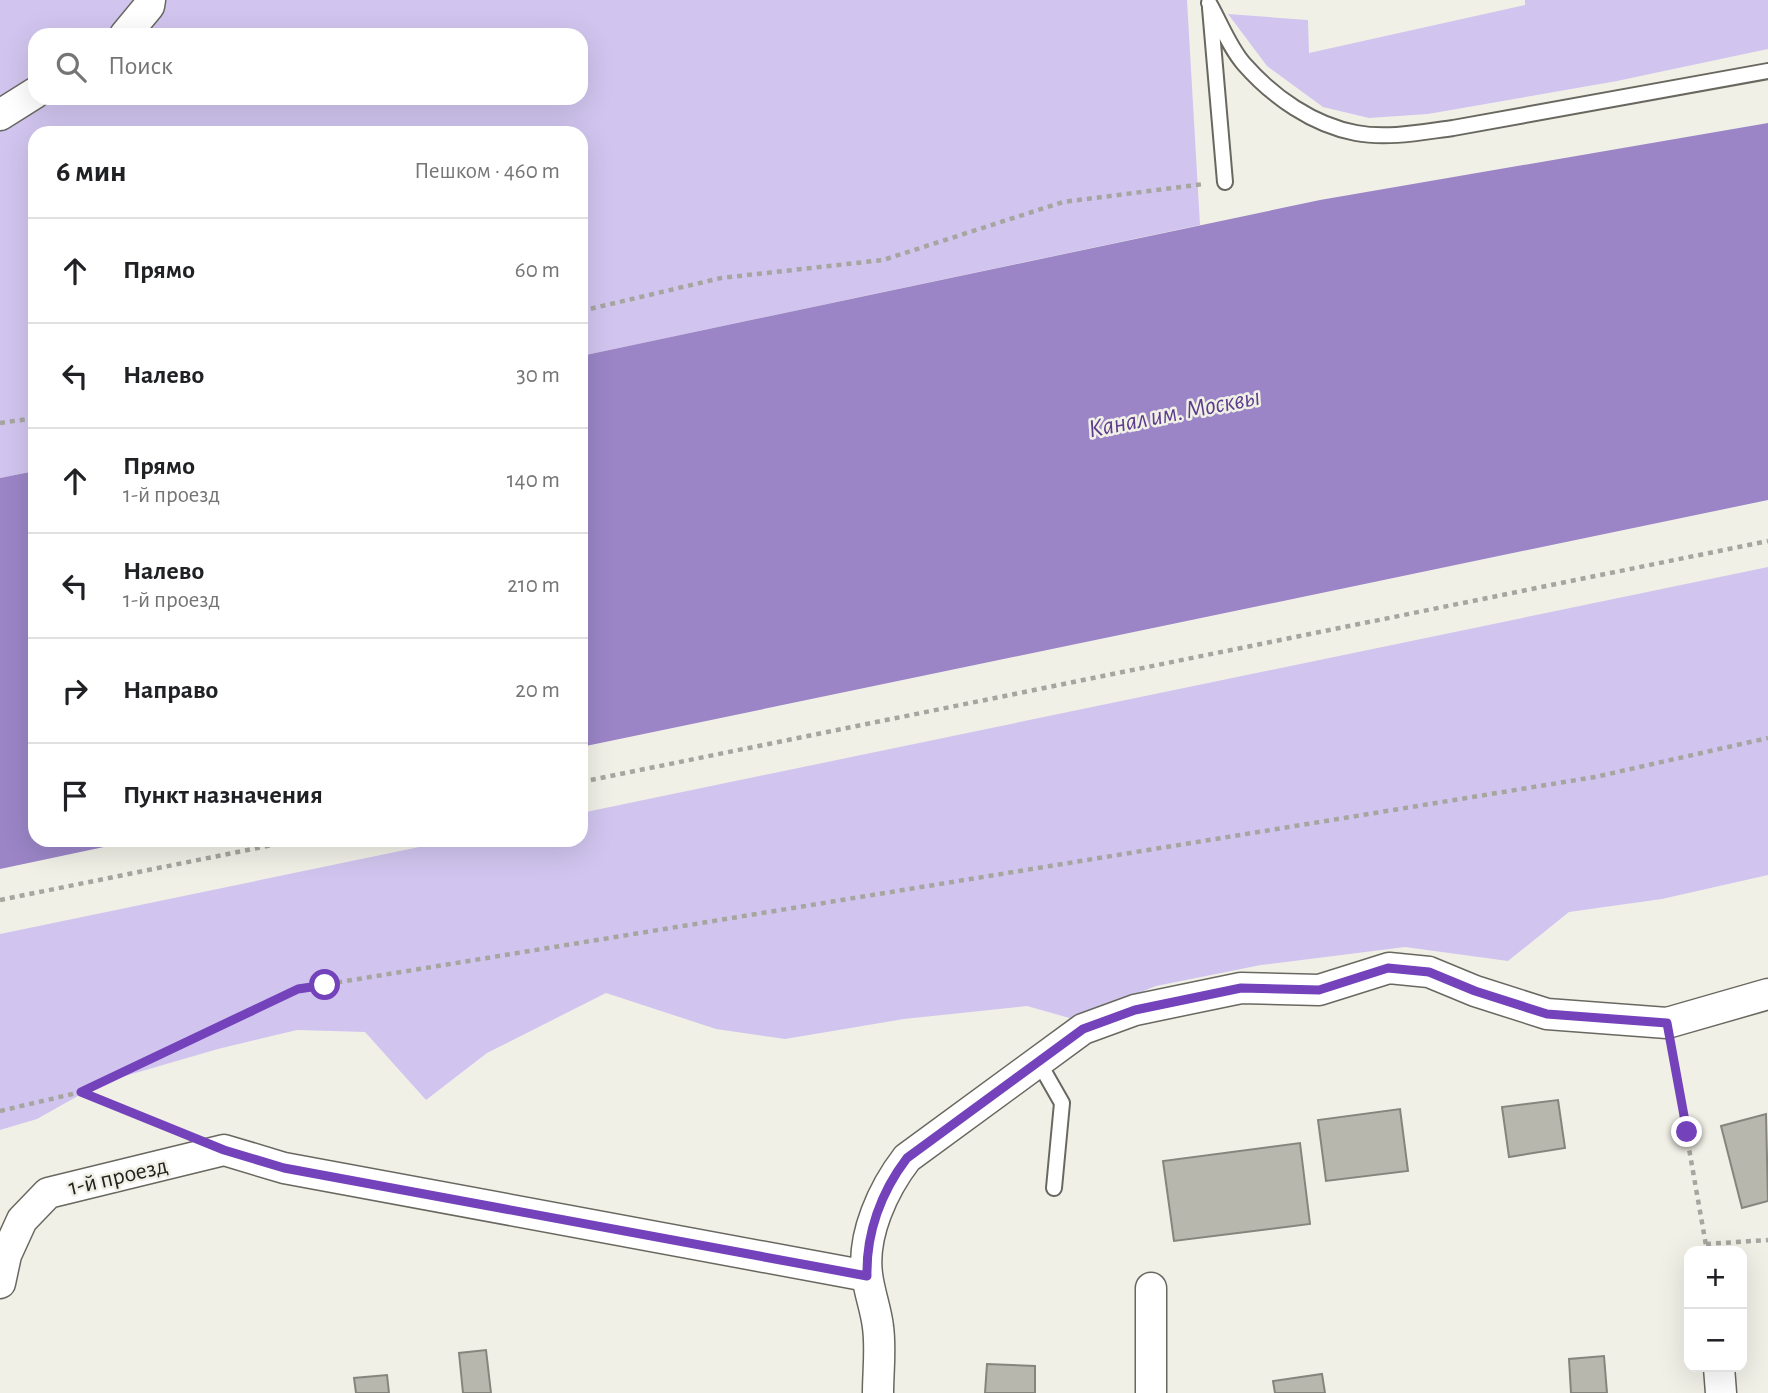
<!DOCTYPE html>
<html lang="ru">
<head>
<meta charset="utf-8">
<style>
	body { margin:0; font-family:"Alegreya Sans",sans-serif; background:#f2f2f2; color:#202124 }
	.controls { position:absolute; right:21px; bottom:21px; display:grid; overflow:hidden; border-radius:14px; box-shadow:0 7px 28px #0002 }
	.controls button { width:63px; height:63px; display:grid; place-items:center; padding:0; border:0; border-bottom:2px solid #e0e0e0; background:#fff; color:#202124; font:35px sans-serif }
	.stop { position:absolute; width:21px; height:21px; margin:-16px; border:5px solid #7442ba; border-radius:50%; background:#fff }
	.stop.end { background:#7442ba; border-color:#fff; box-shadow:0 2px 7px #0008 }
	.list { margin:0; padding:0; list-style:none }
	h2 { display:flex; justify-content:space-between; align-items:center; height:91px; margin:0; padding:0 28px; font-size:30px }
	h2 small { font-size:23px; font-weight:400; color:#757577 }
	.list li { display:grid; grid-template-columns:46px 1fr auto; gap:21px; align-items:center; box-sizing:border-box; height:105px; padding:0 28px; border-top:2px solid #e0e0e0 }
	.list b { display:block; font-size:26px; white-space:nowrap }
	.list p { margin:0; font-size:23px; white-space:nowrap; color:#757577 }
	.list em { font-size:23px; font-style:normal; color:#757577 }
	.icon { flex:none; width:38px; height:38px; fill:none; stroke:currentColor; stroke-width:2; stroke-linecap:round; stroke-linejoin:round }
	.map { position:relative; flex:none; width:1768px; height:1393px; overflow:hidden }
	.search { position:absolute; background:#fff; box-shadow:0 7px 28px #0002; left:28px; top:28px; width:560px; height:77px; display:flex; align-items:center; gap:18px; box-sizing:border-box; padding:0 24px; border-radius:21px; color:#757577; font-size:26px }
	.panel { position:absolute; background:#fff; box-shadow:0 7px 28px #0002; left:28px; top:126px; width:560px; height:721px; border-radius:21px }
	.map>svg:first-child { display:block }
	.green { fill:#d1c5ef; fill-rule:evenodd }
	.water { fill:#9b85c7 }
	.building { fill:#b8b7ae; stroke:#86857d; stroke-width:2 }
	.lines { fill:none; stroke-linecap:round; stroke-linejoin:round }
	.service-casing { stroke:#696860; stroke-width:18 }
	.minor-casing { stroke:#696860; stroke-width:33 }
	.path { stroke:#a6a59f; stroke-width:4.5; stroke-dasharray:5 5; stroke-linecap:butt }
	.service { stroke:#fff; stroke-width:14 }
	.minor { stroke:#fff; stroke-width:30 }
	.route { stroke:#7442ba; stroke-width:9 }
	.labels { text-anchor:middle; stroke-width:5; stroke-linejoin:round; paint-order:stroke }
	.street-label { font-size:24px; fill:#242320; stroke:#f1f0e7 }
	.water-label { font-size:26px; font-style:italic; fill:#5c3c8c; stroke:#f1f0e7 }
</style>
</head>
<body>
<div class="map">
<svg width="1768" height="1393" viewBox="0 0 1768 1393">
	<rect width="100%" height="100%" fill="#f1f0e7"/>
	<path class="green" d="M0,0H1187L1200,225L581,356V133H35V471L0,478ZM35,35H581V98H35Z
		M1525,0H1768V49L1617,81L1428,114L1369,118L1323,107L1267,66L1228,14L1308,20L1309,53L1525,5Z
		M1768,567V875L1662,899L1569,912L1508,961L1405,947L1261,965L1156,986L1073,1019L1027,1006L904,1019L785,1039L716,1029L606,993L487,1053L426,1100L365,1032L297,1030L218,1049L101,1083L37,1119L0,1130V934L453,840H581V813Z"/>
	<path class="water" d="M1768,123V500L581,747V356L1320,200Z
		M35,471V840H137L0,869V478Z"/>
	<path class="building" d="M1558,1100L1565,1148L1509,1157L1502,1107Z
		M1400,1109L1408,1171L1326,1181L1318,1120Z
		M1766,1114L1768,1201L1742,1208L1721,1126Z
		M1300,1143L1310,1224L1174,1241L1163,1161Z
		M486,1350L491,1393H463L459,1353Z
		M1604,1356L1607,1393H1571L1569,1359Z
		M987,1364L1035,1366V1393H985Z
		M1322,1374L1325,1393H1275L1273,1381Z
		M387,1375L389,1393H356L354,1378Z"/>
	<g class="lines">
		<g class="service-casing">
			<path id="service" d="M1209,3C1220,22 1229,47 1244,64C1273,97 1313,125 1356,133C1388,139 1422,132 1453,128L1768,71
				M1210,8L1225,182
				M1038,1061L1062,1103L1054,1188"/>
		</g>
		<g class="minor-casing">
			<path id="minor" d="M125,35L149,6L150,0
				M0,115L35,93
				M0,1283L6,1255L22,1220L48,1193L224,1150L284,1168L867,1276
				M1151,1288V1393
				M1719,1367L1721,1393
				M878,1393C878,1372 881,1349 878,1327C876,1309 869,1292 867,1274C862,1235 883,1189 907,1158L1083,1029L1135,1010L1241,988L1319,990L1389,968L1429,972L1475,991L1547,1014L1667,1023L1768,994"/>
		</g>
		<path class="path" d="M581,311L721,278L883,260L1063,202L1204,184
			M0,423L35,418
			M581,782L1768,541
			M0,900L297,840
			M1672,1052L1707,1251
			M81,1092L297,989L1595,777L1768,738
			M0,1111L81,1092L175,1130
			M1706,1244L1768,1240"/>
		<use href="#service" class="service"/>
		<use href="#minor" class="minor"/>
	</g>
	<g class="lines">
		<path class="route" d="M325,985L298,989L81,1092L224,1150L284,1168L867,1276C866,1233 881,1192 907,1158L1083,1029L1135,1010L1241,988L1319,990L1388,968L1429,972L1475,991L1547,1014L1667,1023L1687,1132"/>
	</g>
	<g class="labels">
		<g class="street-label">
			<text transform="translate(118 1176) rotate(-13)" y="8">1-й проезд</text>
		</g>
		<g class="water-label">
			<text transform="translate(1174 412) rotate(-11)" y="9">Канал им. Москвы</text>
		</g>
	</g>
</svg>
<div class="controls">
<button>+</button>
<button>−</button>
</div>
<div class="stop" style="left:325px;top:985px"></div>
<div class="stop end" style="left:1687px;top:1132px"></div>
<div class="search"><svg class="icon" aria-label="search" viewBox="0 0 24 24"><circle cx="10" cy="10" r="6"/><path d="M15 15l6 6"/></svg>Поиск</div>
<section class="panel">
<h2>6 мин<small>Пешком · 460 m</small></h2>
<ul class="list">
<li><svg class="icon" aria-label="ahead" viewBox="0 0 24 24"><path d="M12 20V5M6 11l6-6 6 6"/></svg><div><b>Прямо</b></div><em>60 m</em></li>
<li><svg class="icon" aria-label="left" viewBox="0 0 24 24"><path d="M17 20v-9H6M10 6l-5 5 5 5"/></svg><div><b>Налево</b></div><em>30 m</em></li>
<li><svg class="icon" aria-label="ahead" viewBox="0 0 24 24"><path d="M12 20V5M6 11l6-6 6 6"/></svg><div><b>Прямо</b><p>1-й проезд</p></div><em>140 m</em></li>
<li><svg class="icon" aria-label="left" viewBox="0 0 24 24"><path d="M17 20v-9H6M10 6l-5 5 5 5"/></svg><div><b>Налево</b><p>1-й проезд</p></div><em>210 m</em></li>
<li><svg class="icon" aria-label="right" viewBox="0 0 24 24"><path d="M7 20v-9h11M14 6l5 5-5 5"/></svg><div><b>Направо</b></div><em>20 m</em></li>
<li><svg class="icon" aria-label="arrive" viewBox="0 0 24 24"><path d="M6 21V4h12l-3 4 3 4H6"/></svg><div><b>Пункт назначения</b></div></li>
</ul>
</section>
</div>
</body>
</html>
